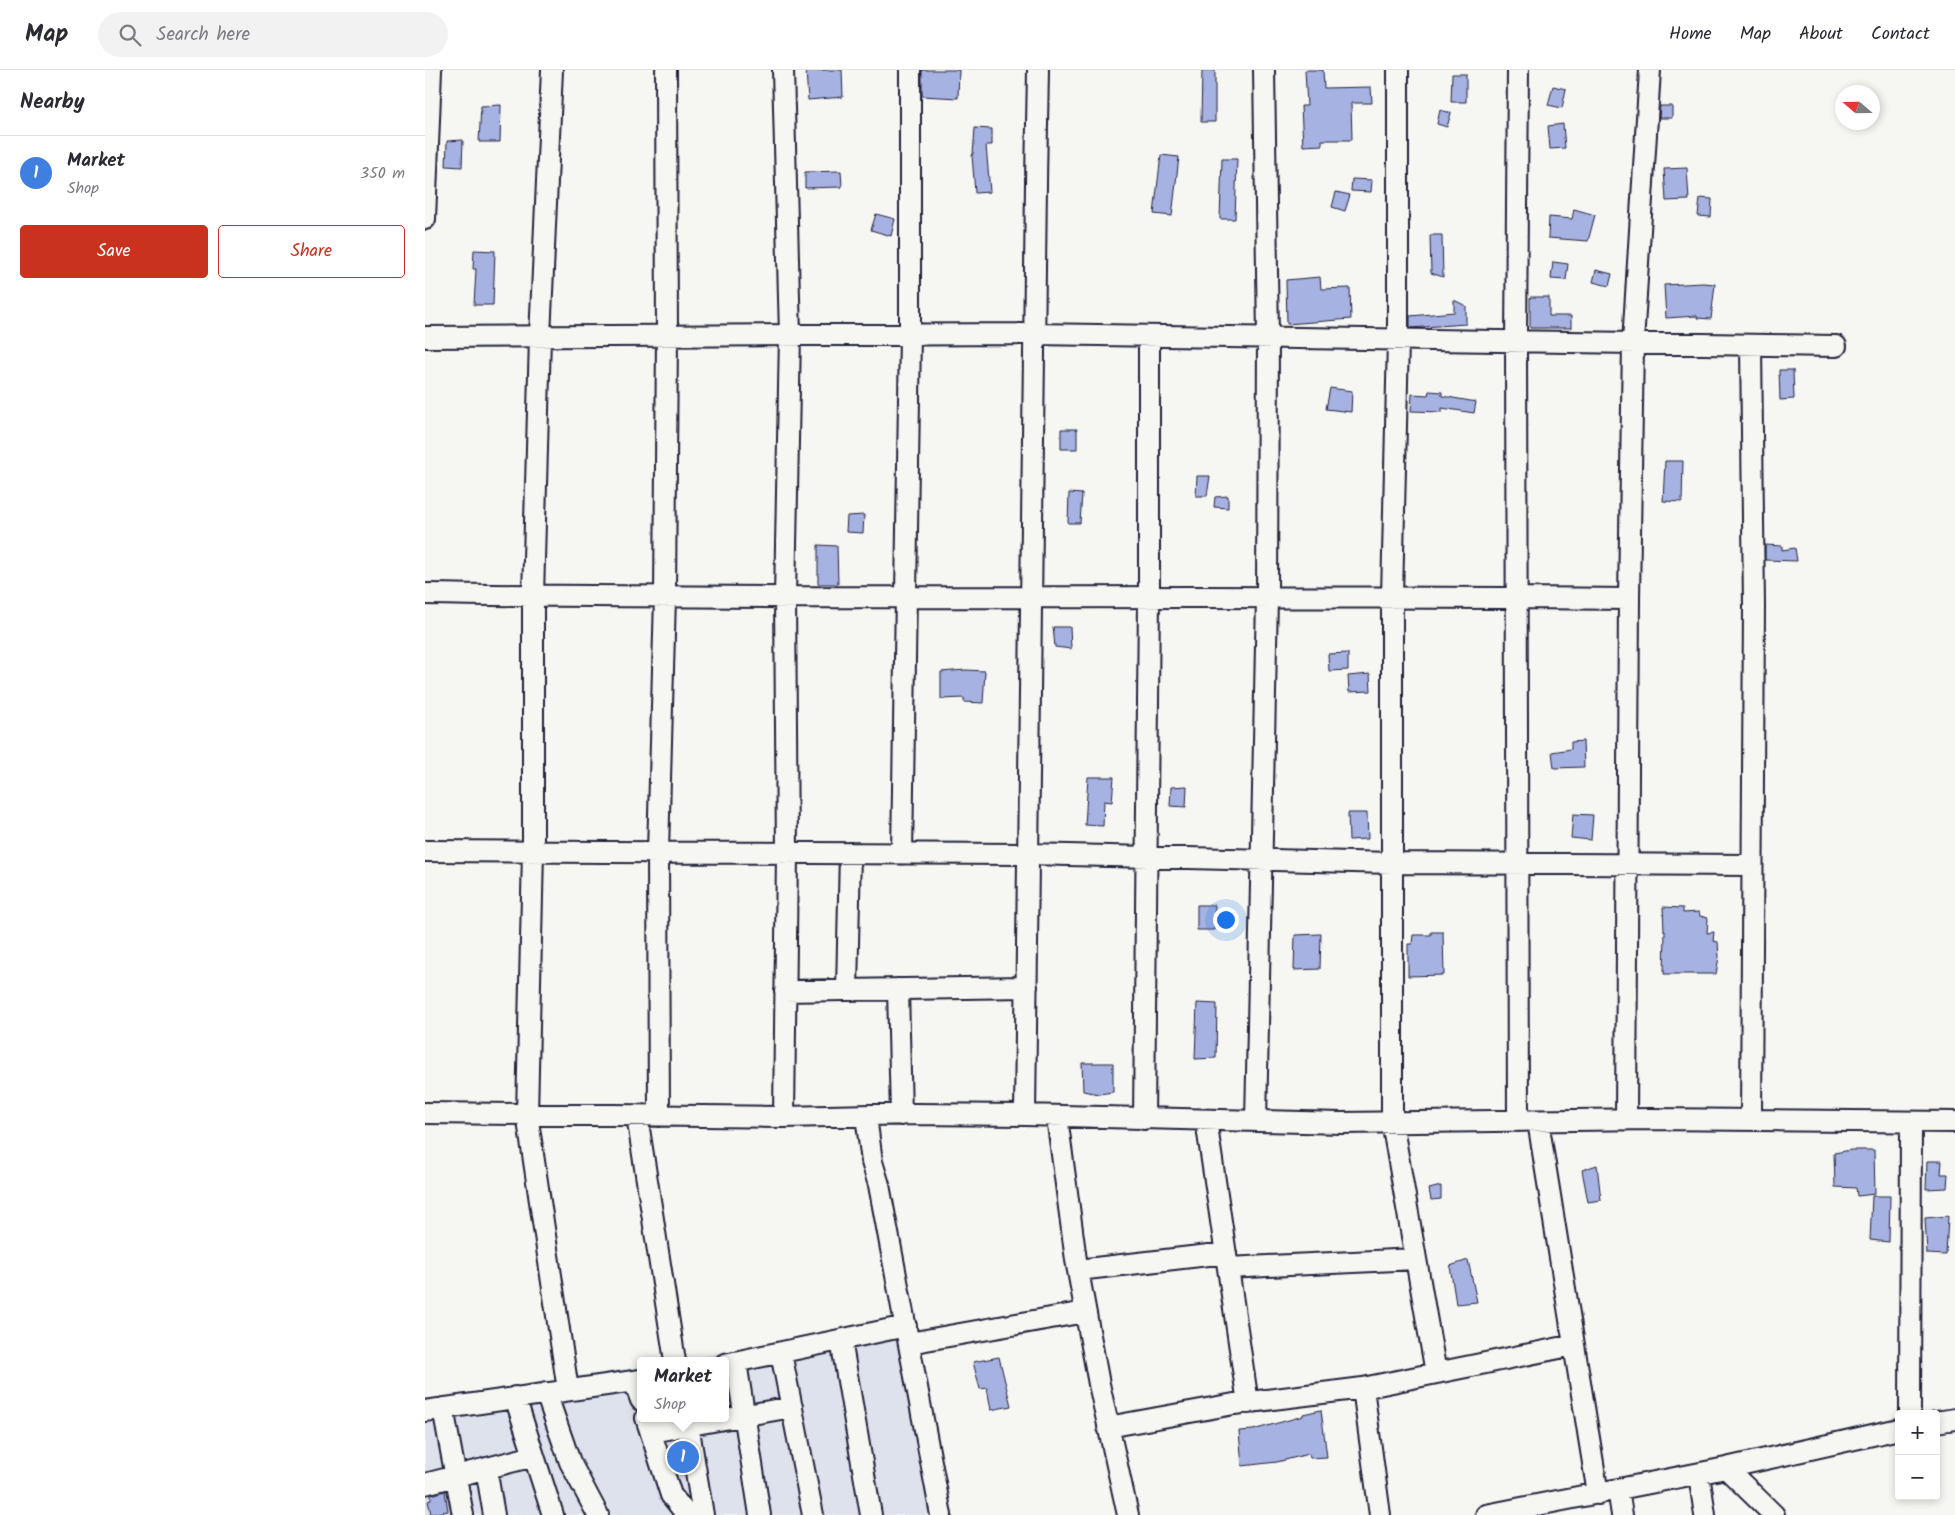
<!DOCTYPE html>
<html lang="en">
<head>
<meta charset="utf-8">
<style>
	body { margin:0; font-family:Kalam,sans-serif; background:#f2f2f3; color:#2b2b33 }
	.controls { position:absolute; right:15px; bottom:15px; display:grid; overflow:hidden; border-radius:5px; box-shadow:0 2px 8px #0003 }
	.controls button { width:45px; height:45px; display:grid; place-items:center; padding:0; border:0; border-bottom:1px solid #e1e1e2; background:#fff; color:#2b2b33; font:25px sans-serif }
	.compass { position:absolute; left:1410px; top:15px; width:45px; height:45px; border-radius:50%; background:#fff; box-shadow:0 2px 8px #0003; rotate:290deg }
	.you { position:absolute; left:800px; top:849px; width:18px; height:18px; margin:-12px; border:4px solid #fff; border-radius:50%; background:#1a73e8; box-shadow:0 0 0 8px #1a73e833 }
	.badge { display:grid; place-items:center; width:32px; height:32px; border-radius:50%; background:#c8321e; color:#fff; font-size:16px; font-weight:700 }
	.pin { position:absolute; translate:-50% -50%; border:2px solid #fff; box-shadow:0 1px 5px #0006 }
	.popup { position:absolute; left:212px; top:1287px; width:92px; height:65px; box-sizing:border-box; display:grid; place-content:center; border-radius:5px; background:#fff; filter:drop-shadow(0 1px 4px #0005); font-size:16px; white-space:nowrap; color:#7c7c81 }
	.popup b { font-size:19px; color:#2b2b33 }
	.popup::after { content:''; position:absolute; left:50%; top:100%; margin-left:-10px; border:10px solid transparent; border-top-color:#fff }
	.list { margin:0; padding:0; list-style:none }
	h2 { display:flex; justify-content:space-between; align-items:center; height:65px; margin:0; padding:0 20px; font-size:21px }
	h2 small { font-size:16px; font-weight:400; color:#7c7c81 }
	.list li { display:grid; grid-template-columns:32px 1fr auto; gap:15px; align-items:center; box-sizing:border-box; height:75px; padding:0 20px; border-top:1px solid #e1e1e2 }
	.list b { display:block; font-size:19px; white-space:nowrap }
	.list p { margin:0; font-size:16px; white-space:nowrap; color:#7c7c81 }
	.list em { font-size:16px; font-style:normal; color:#7c7c81 }
	.actions { display:flex; gap:10px; padding:15px 20px }
	.actions a { flex:1; padding:11px 0; border:1px solid #c8321e; border-radius:5px; text-align:center; font-size:18px; color:#c8321e }
	.actions .main { background:#c8321e; color:#fff }
	.icon { flex:none; width:28px; height:28px; fill:none; stroke:currentColor; stroke-width:2; stroke-linecap:round; stroke-linejoin:round }
	.map { position:relative; flex:none; width:1530px; height:1445px; overflow:hidden }
	header { display:flex; align-items:center; gap:30px; box-sizing:border-box; height:70px; padding:0 25px; background:#fff; border-bottom:1px solid #e1e1e2 }
	header strong { font-size:24px }
	nav { display:flex; gap:28px; margin-inline-start:auto; font-size:18px }
	.search { width:350px; height:45px; background:#f2f2f3; display:flex; align-items:center; gap:12px; box-sizing:border-box; padding:0 18px; border-radius:28px; color:#7c7c81; font-size:19px }
	main { display:flex }
	aside { flex:1; background:#fff }
	.map>svg:first-child { display:block }
	.built { fill:#dee2ed }
	.building { fill:#a6b2e2; stroke:#22223b }
	.lines { fill:none; stroke-linecap:round; stroke-linejoin:round }
	.minor-casing { stroke:#22223b; stroke-width:24 }
	.minor { stroke:#f6f6f2; stroke-width:20 }
</style>
</head>
<body>
<header>
<strong>Map</strong>
<div class="search"><svg class="icon" aria-label="search" viewBox="0 0 24 24"><circle cx="10" cy="10" r="6"/><path d="M15 15l6 6"/></svg>Search here</div>
<nav><a>Home</a><a>Map</a><a>About</a><a>Contact</a></nav>
</header>
<main>
<aside>
<h2>Nearby<small></small></h2>
<ul class="list">
<li><span class="badge" style="background:#3f7fe0">1</span><div><b>Market</b><p>Shop</p></div><em>350 m</em></li>
</ul>
<div class="actions"><a class="main">Save</a><a>Share</a></div>
</aside>
<div class="map">
<svg width="1530" height="1445" viewBox="0 0 1530 1445">
	<rect width="100%" height="100%" fill="#f6f6f2"/>
	<filter id="ink" filterUnits="userSpaceOnUse"><feTurbulence type="fractalNoise" baseFrequency=".02" numOctaves="2"/><feDisplacementMap in="SourceGraphic" scale="10" xChannelSelector="R" yChannelSelector="G"/><feConvolveMatrix kernelMatrix="1 2 1 2 8 2 1 2 1" color-interpolation-filters="sRGB"/></filter>
	<g filter="url(#ink)">
		<path class="built" d="M488,1244L528,1445H0V1329L215,1297L216,1348H300V1291H254Z"/>
		<path class="building" d="M381,0H417L418,27L383,30Z
			M497,0H534L533,28L497,26Z
			M777,0H790V52H776Z
			M880,0H898L899,18L946,17L947,33H926L927,70H897V75L878,76L876,36H882Z
			M1027,4H1041V32H1026Z
			M1128,16L1141,19L1137,38L1123,35Z
			M76,35L75,72H54L56,36Z
			M1235,36H1247V48H1234Z
			M1015,40L1026,43L1022,57L1012,54Z
			M1138,54L1140,78L1125,79L1123,56Z
			M550,58L567,59V75H561L565,122L550,123L547,85L548,84Z
			M38,70L37,97L21,96L22,71Z
			M736,85L754,87L747,146L729,144Z
			M797,89H812L810,149H795Z
			M1262,98L1264,130L1241,131L1239,99Z
			M416,101L417,117L380,118V102Z
			M927,109L947,110L946,122L926,121Z
			M911,122L925,125L920,141L907,137Z
			M1275,128L1287,129L1286,147L1273,146Z
			M1149,139L1170,145L1163,171L1123,168L1124,147L1147,149Z
			M451,144L470,149L466,166L446,160Z
			M1005,165H1017L1018,207L1006,203Z
			M49,180L70,181L68,235H49L51,199H48Z
			M1128,192L1143,194L1141,210L1126,209Z
			M1171,200L1187,204L1184,216L1168,212Z
			M895,207L896,219L925,218L926,249L862,254L861,210Z
			M1278,213L1290,214L1286,249L1272,248V246L1241,248L1239,215Z
			M1105,227H1124V246H1146V258H1105Z
			M1029,230L1041,236V254L985,258V246L1029,242Z
			M1354,300H1368L1369,329L1355,330Z
			M905,318L927,321L926,342L901,339Z
			M1004,321L1017,322V326L1051,332L1049,343L1017,338V342L986,341L987,324L1003,325Z
			M636,359H652V379H636Z
			M1240,391H1258L1257,432L1238,431Z
			M772,406H785L782,426H771Z
			M644,423L657,424L655,453H643Z
			M803,426V438L789,437L790,427Z
			M439,445L438,463L421,462L422,446Z
			M393,475L412,476L413,514H393Z
			M1340,475L1357,476V480L1370,478L1372,491L1340,490Z
			M628,557H645L646,579L630,577Z
			M923,583V600L904,601L903,584Z
			M540,600L560,601L558,633L539,632V628L516,629V602Z
			M945,604L946,621L924,622L923,606Z
			M1158,671L1159,697L1129,698L1127,682L1146,679V672Z
			M663,707H689L687,732L679,731L678,756L660,755Z
			M762,716L761,737L745,736L746,717Z
			M923,743H942L943,769L924,770Z
			M1148,744L1168,745L1166,770L1146,768Z
			M772,835H790L789,860H772Z
			M1238,837L1258,838V843L1274,842L1275,846L1283,848L1282,863L1289,862L1288,871L1293,872L1294,887L1291,904H1239L1240,861H1239Z
			M1006,862H1018L1019,905L983,906V874H987L988,865H1006Z
			M896,864L895,899L869,900L870,865Z
			M772,933L792,934L791,988L770,989Z
			M657,993H688V1022L674,1024L658,1021Z
			M1426,1080H1449L1450,1124L1432,1126L1431,1118L1410,1117L1409,1083Z
			M1502,1091H1517L1516,1104H1523L1522,1118L1501,1119Z
			M1172,1095L1176,1130L1163,1132L1157,1100Z
			M1016,1116V1129L1006,1130L1004,1119Z
			M1447,1126H1465L1464,1172L1445,1170Z
			M1523,1146L1521,1185L1502,1184L1500,1148Z
			M1043,1190L1052,1232L1031,1234L1025,1196Z
			M574,1287L586,1336L566,1340L562,1318L555,1319L548,1292Z
			M896,1340L902,1387L885,1388L884,1384L852,1392L817,1396L814,1361L828,1360L878,1346V1344Z
			M20,1421L23,1441L6,1444L3,1431L6,1430V1425Z"/>
		<g class="lines">
			<g class="minor-casing">
				<path id="minor" d="M127,0L115,267L108,526V782L102,1044L143,1320
					M358,0L365,265L360,528L362,783L359,1047
					M973,0V270L967,527V1052L1011,1303
					M0,149L6,0
					M0,267L608,264L1411,276
					M0,524C401,531 802,524 1204,529
					M0,781L604,784L967,793L1327,795
					M477,784L485,265V0
					M473,919L476,1045
					M422,920L425,783
					M360,921L602,917
					M0,1043L359,1047L490,1044L600,1045L916,1053L1225,1049L1530,1052
					M600,1045C606,696 606,348 613,0
					M212,1046L250,1291
					M234,1046L233,782L240,527L242,266L241,0
					M441,1046L447,1092L454,1115L516,1445
					M632,1047L651,1190L674,1314L703,1445
					M719,1049L724,528V266
					M781,1050L823,1333
					M1201,1050L1204,529L1208,273L1225,0
					M1326,1050L1329,536L1326,275
					M831,1051L842,528L843,267L839,0
					M1093,1051L1091,272L1093,0
					M1113,1051L1173,1424
					M803,1198L991,1189
					M653,1200L801,1183
					M416,1270L446,1445
					M484,1273L660,1242
					M356,1283L388,1445
					M311,1292L335,1445
					M300,1294L481,1256
					M209,1311L216,1330
					M938,1318L955,1445
					M121,1323L145,1392L173,1445
					M90,1327L128,1445
					M18,1338L38,1445
					M0,1341L216,1310
					M1485,1344L1486,1052
					M221,1348L246,1425L262,1445
					M262,1348L278,1445
					M1511,1352L1530,1349
					M683,1357L809,1334L938,1318L1149,1275
					M226,1362L367,1337
					M61,1398L69,1445
					M1301,1398L1349,1445
					M1274,1404L1280,1445
					M0,1414L109,1386
					M1193,1419L1197,1445
					M1061,1445L1301,1398L1474,1359"/>
			</g>
			<use href="#minor" class="minor"/>
		</g>
	</g>
</svg>
<div class="controls">
<button>+</button>
<button>−</button>
</div>
<svg class="compass" viewBox="-18 -18 36 36"><path d="M0-13l5 13h-10z" fill="#e53935"/><path d="M0 13l5-13h-10z" fill="#7c7c81"/></svg>
<div class="you"></div>
<div class="pin badge" style="left:258px;top:1387px;background:#3f7fe0">1</div>
<div class="popup"><b>Market</b>Shop</div>
</div>
</main>
</body>
</html>
